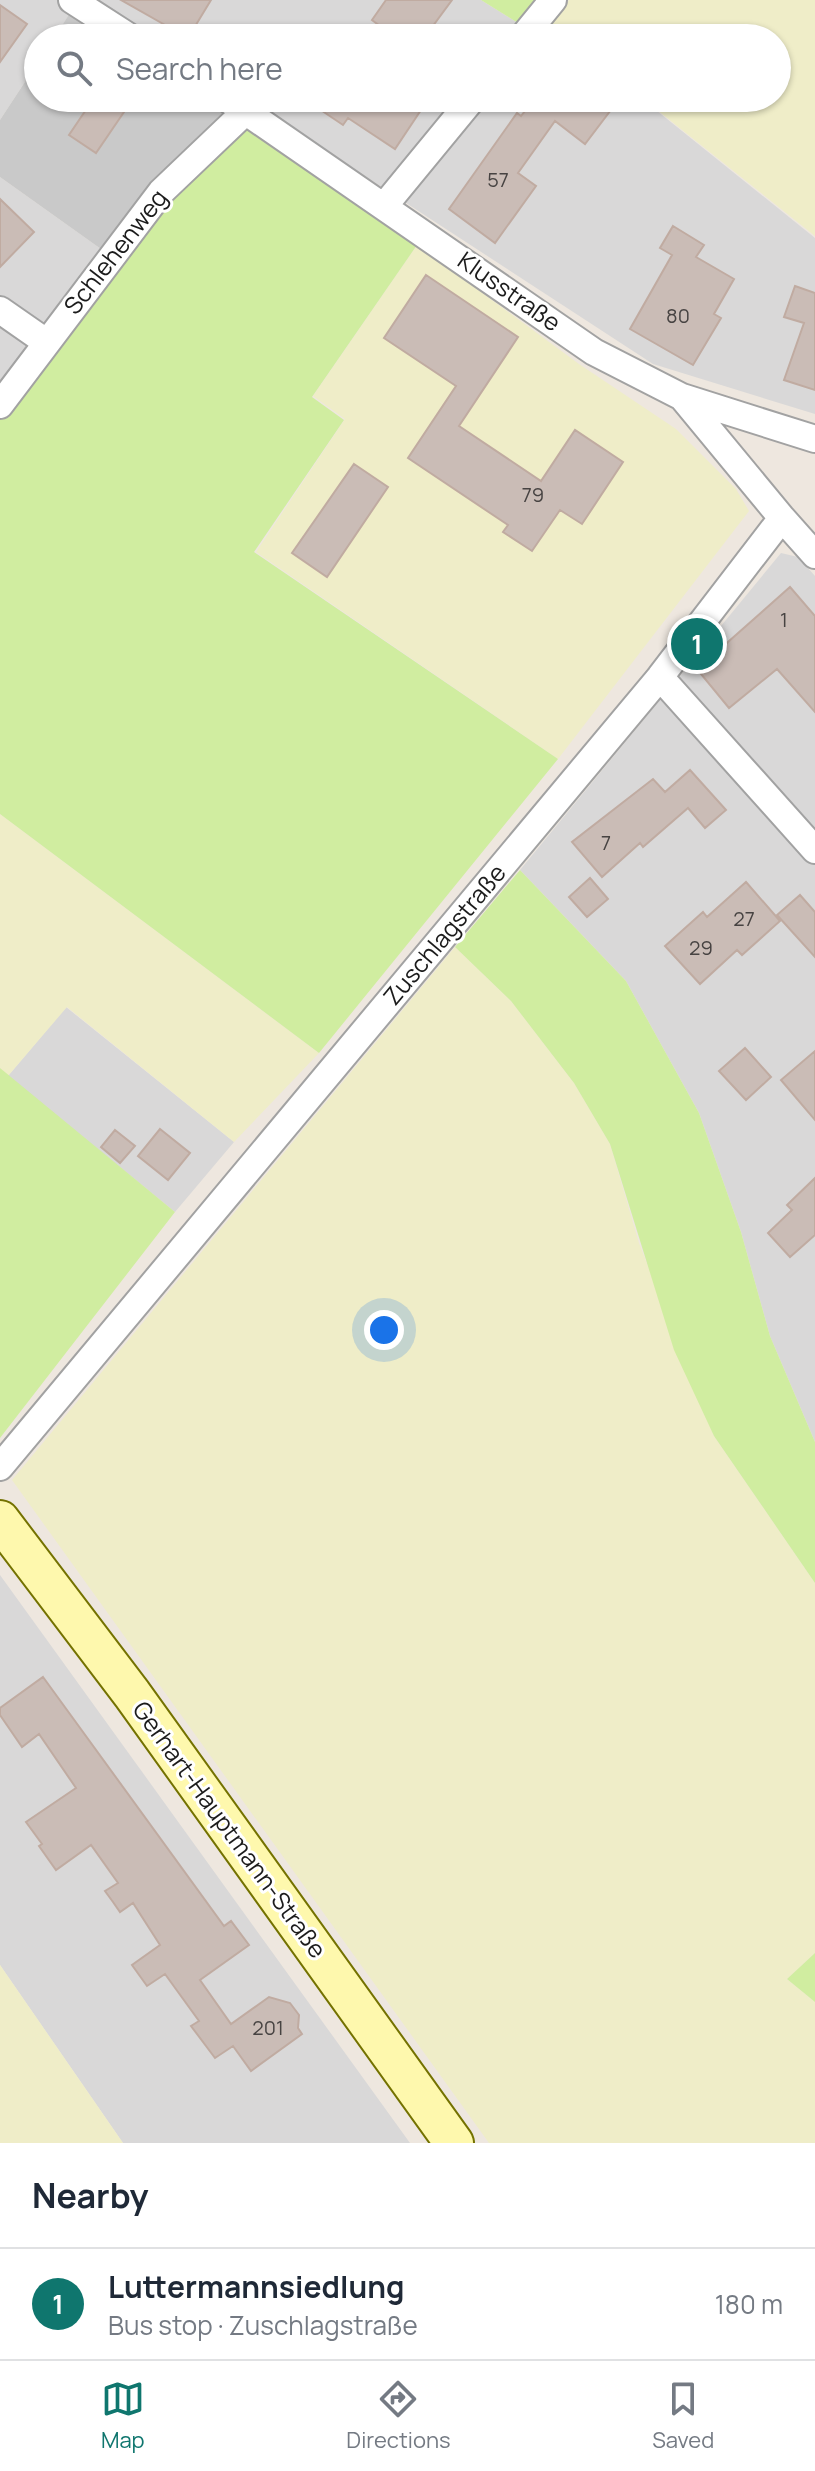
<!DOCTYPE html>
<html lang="en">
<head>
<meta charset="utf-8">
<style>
	body { margin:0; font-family:Manrope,sans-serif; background:#f2f2f3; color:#1f2937 }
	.you { position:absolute; left:384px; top:1330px; width:28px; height:28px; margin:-20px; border:6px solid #fff; border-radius:50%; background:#1a73e8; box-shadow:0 0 0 12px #1a73e833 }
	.badge { display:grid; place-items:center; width:52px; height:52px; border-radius:50%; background:#0f766e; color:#fff; font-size:26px; font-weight:700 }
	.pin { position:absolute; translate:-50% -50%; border:4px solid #fff; box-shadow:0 2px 8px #0006 }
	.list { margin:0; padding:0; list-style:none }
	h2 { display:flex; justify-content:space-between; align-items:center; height:104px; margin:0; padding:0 32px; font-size:34px }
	h2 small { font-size:26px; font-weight:400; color:#747a83 }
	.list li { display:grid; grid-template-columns:52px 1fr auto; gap:24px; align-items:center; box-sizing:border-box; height:112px; padding:0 32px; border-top:2px solid #e0e1e3 }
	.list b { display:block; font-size:30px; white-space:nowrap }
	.list p { margin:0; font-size:26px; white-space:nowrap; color:#747a83 }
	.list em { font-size:26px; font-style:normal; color:#747a83 }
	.icon { flex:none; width:44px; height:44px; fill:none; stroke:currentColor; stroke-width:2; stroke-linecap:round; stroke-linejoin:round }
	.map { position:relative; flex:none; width:815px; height:2143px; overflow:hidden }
	.search { position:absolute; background:#fff; box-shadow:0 2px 6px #0004; left:24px; right:24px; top:24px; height:88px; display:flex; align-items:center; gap:20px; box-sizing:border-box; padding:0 28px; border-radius:44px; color:#747a83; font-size:30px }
	.sheet { height:216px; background:#fff }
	nav { display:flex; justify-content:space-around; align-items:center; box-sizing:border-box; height:112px; border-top:2px solid #e0e1e3; background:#fff; font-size:22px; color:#747a83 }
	nav a { display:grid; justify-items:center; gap:4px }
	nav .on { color:#0f766e }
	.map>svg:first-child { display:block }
	.residential { fill:#d9d8d8 }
	.religious { fill:#c9c9c9 }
	.farmland { fill:#efedc8 }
	.grass { fill:#d0eda0 }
	.building { fill:#cabcb6; stroke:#c0aba1; stroke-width:2 }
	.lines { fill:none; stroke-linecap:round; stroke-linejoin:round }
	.street-casing { stroke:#a2a2a2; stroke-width:30 }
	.secondary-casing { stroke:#747200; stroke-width:42 }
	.street { stroke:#fff; stroke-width:26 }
	.secondary { stroke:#fef8ad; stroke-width:38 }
	.labels { text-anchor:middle; stroke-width:6; stroke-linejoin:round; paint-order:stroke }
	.number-label { font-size:20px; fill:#474342 }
	.street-label { font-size:24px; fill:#1b1b1b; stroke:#fff }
</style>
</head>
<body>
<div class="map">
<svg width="815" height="2143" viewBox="0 0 815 2143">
	<rect width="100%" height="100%" fill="#eee7df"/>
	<path class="residential" d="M0,0H79L54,38H38V62L0,120Z
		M97,0H481L518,23L549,24L567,38H154Z
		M245,98H641L815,238V414L653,364Z
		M0,177L101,249L0,390Z
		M781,553L798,557L815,576V1442L770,1336L741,1232L699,1113L626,981L520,870Z
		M66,1007L234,1142L175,1212L8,1076Z
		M0,1575L410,2143H123L0,1965Z"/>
	<path class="religious" d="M72,10L115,38H54Z
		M38,62V98H208L230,112L155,184L101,249L0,177V120Z"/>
	<path class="farmland" d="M569,0H815V236L642,98H777V38H567L549,24Z
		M417,245L579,364L676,429L736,489L749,511L558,759L256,552L345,419L313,396Z
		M0,814L319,1053L234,1142L67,1007L8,1076L0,1068Z
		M455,947L511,1001L574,1083L610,1144L639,1243L714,1436L815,1583V1953L787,1979L815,2002V2143H489L12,1480Z
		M0,1965L123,2143H0Z"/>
	<path class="grass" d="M481,0H537L518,23Z
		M247,124L417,245L312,397L344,420L254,552L558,759L319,1053L0,814V419L168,197Z
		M520,870L626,981L699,1113L741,1232L770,1336L815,1442V1583L714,1436L674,1350L610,1144L574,1083L511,1001L455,947Z
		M0,1068L175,1212L0,1438Z
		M815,1953V2002L787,1979Z"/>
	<path class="building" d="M121,0H211L188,38Z
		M386,0H452L424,38H396L372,20Z
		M0,5L27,24L0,62Z
		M94,98H121L116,106L124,112L96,153L69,135Z
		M303,98H429L395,149L348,118L343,125Z
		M526,98H620L585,144L555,121L518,173L536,186L495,243L449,209L517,113L521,116L532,102Z
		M0,199L34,232L0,267Z
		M673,226L704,245L696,257L734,279L714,314L721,318L693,365L630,329L672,255L660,248Z
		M426,275L518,337L459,426L541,481L575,430L623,462L582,524L560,510L532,551L503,532L508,525L408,458L456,386L384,338Z
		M795,286L815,293V390L784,380L804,323L784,317Z
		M354,464L388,487L327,577L292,553Z
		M790,587L815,616V712L777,669L729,708L701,674L728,642Z
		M690,770L726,810L705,828L688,808L643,847L640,843L602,877L572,842L653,779L665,792Z
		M590,878L608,899L587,917L569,897Z
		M746,882L780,921L742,955L737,950L700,984L665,946L703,912L707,917Z
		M800,895L815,912V957L777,915Z
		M745,1048L771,1077L746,1100L719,1071Z
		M815,1051V1120L781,1080Z
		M160,1129L190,1153L168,1180L138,1156Z
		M115,1130L135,1146L120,1163L101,1147Z
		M815,1178V1235L790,1257L768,1233L792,1210L787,1205Z
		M43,1677L224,1926L231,1921L249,1945L200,1980L231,2024L269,1997L290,2003L299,2015L298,2028L302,2034L251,2071L233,2046L215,2058L191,2026L199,2021L165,1974L147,1986L132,1965L160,1945L133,1903L120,1912L113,1902L105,1891L118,1883L91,1845L56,1870L39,1846L42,1844L26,1822L76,1788L39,1734L22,1747L0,1715V1708Z"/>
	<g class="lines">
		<g class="street-casing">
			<path id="street" d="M72,0L131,38
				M522,38L553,0
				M226,98L594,352L682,397L815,439
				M385,205L473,98
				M0,310L46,342
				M0,405L161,192L246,111
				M782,518L815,555
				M660,677L815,850
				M0,1467L660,677L782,518L682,397"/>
		</g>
		<g class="secondary-casing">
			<path id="secondary" d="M0,1520L132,1694L454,2143"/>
		</g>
		<use href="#street" class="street"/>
		<use href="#secondary" class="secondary"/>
	</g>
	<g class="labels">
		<g class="number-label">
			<text x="498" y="187">57</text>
			<text x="678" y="323">80</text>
			<text x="533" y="502">79</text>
			<text x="784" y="627">1</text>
			<text x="606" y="850">7</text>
			<text x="744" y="926">27</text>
			<text x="701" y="955">29</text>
			<text x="268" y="2035">201</text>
		</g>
		<g class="street-label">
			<text transform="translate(116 252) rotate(-52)" y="8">Schlehenweg</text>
			<text transform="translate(509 292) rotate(35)" y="8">Klusstraße</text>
			<text transform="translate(445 935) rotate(-50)" y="8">Zuschlagstraße</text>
			<text transform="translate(229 1830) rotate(54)" y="8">Gerhart-Hauptmann-Straße</text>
		</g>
	</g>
</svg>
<div class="you"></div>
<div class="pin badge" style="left:697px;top:644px">1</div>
<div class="search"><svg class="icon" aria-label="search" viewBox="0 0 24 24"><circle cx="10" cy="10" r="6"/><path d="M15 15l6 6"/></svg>Search here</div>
</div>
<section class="sheet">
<h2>Nearby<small></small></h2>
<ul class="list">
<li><span class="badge">1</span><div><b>Luttermannsiedlung</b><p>Bus stop · Zuschlagstraße</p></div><em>180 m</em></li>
</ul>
</section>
<nav>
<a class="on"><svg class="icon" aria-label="map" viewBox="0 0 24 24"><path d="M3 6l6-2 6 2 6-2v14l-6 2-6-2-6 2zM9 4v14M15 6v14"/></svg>Map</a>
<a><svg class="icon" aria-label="directions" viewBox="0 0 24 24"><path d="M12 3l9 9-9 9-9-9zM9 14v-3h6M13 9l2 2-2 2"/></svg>Directions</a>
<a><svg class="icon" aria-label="saved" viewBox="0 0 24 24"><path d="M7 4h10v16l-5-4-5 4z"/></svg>Saved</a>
</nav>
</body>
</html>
